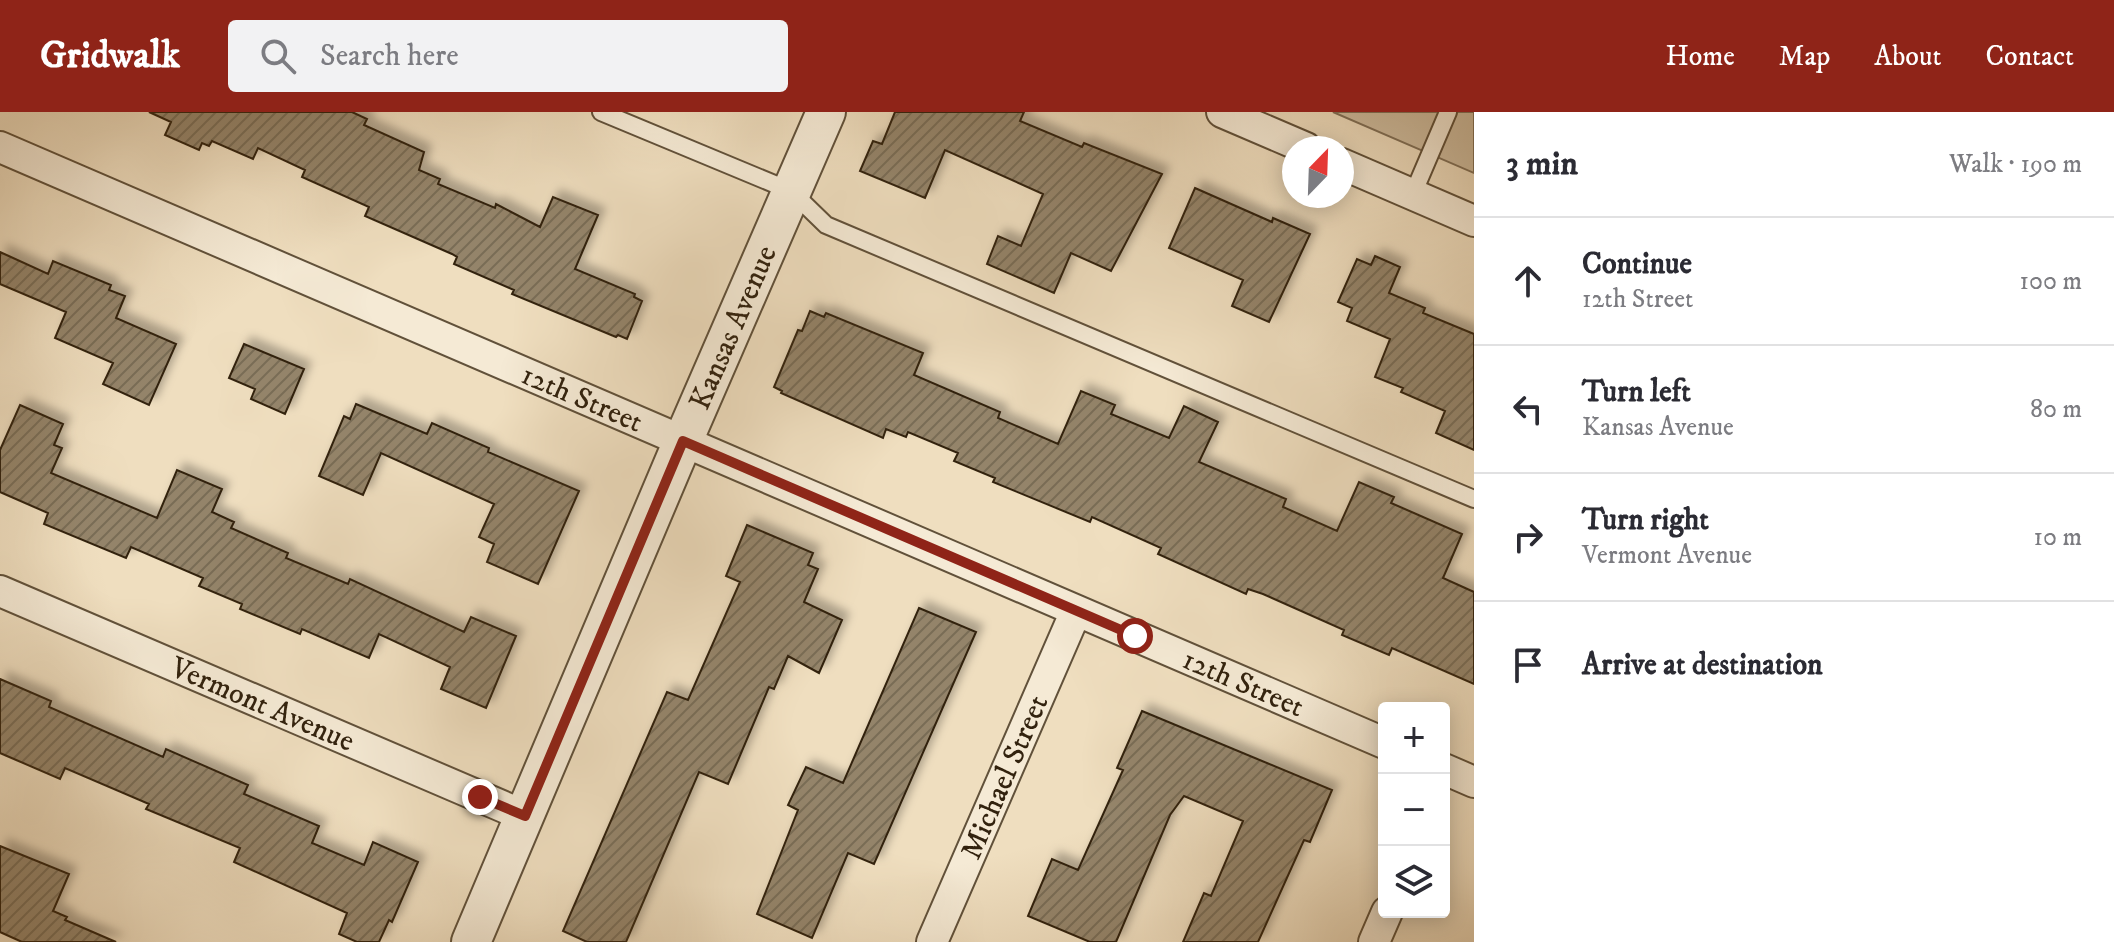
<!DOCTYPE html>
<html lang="en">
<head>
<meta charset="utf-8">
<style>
	body { margin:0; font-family:"IM FELL DW Pica",serif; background:#f2f2f3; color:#2b2b33 }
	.controls { position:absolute; right:24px; bottom:24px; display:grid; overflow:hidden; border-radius:8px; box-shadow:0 4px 20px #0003 }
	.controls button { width:72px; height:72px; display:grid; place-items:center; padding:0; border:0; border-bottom:2px solid #e1e1e2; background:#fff; color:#2b2b33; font:40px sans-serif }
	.compass { position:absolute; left:1282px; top:24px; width:72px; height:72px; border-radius:50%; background:#fff; box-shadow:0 4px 20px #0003; rotate:23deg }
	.stop { position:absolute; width:24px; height:24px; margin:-18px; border:6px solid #8f2418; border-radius:50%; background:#fff }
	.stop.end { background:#8f2418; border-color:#fff; box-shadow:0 2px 8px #0008 }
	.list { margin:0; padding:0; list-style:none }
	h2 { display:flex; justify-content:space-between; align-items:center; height:104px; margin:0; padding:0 32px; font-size:34px }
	h2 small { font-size:26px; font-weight:400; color:#7c7c81 }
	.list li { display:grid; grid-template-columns:52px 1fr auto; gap:24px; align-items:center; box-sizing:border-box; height:128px; padding:0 32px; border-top:2px solid #e1e1e2 }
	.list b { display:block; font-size:30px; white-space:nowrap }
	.list p { margin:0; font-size:26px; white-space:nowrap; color:#7c7c81 }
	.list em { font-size:26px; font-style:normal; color:#7c7c81 }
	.icon { flex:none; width:44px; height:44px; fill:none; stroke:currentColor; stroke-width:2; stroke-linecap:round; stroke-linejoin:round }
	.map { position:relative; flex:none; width:1474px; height:830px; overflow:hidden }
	header { display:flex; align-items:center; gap:48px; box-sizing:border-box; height:112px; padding:0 40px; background:#8f2418; color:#fff }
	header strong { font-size:38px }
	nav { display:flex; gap:44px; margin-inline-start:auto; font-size:28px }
	.search { width:560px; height:72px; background:#f2f2f3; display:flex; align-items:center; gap:20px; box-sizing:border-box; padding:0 28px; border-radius:8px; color:#7c7c81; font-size:30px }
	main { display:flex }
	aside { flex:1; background:#fff }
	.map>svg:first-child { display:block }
	.green { fill:#cfbea1; stroke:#807058; stroke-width:2 }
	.building { fill:url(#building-hatch); stroke:#32220e; stroke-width:2; filter:url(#shadow) }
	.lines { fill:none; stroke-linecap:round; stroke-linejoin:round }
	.service-casing { stroke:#61513a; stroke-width:20 }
	.minor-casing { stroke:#61513a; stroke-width:34 }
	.tertiary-casing { stroke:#61513a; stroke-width:42 }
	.service { stroke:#f5ead5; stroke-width:16 }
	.minor { stroke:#f5ead5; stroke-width:30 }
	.tertiary { stroke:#f5ead5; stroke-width:38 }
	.route { stroke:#8f2418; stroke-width:10 }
	.labels { text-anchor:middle; stroke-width:6; stroke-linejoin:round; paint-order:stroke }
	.street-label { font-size:30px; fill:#32220e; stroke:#f5ead5 }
</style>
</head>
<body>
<header>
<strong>Gridwalk</strong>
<div class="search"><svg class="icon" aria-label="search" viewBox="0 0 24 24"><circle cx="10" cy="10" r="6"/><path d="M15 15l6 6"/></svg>Search here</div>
<nav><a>Home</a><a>Map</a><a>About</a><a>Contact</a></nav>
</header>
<main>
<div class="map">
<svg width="1474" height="830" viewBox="0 0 1474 830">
	<defs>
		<pattern id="building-hatch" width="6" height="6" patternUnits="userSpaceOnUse" patternTransform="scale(2)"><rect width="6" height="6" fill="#94846a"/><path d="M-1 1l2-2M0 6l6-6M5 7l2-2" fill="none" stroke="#796c56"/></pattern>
		<filter id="shadow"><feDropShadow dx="7" dy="-7" stdDeviation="4" flood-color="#0004"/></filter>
	</defs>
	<rect width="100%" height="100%" fill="#efdebf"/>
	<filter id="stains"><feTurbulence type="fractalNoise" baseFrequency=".0025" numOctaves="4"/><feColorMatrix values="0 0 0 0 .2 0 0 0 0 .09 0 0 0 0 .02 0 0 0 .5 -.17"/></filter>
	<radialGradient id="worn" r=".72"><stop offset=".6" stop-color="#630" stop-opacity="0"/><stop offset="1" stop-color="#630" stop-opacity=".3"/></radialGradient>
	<path class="green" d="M1333,0H1474V61Z"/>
	<path class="building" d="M149,0H352L367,7L364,13L424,40L419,58L440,67L438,72L495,96L496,92L540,115L553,85L598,103L575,157L635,182L634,185L642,189L627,227L618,223L616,225L512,182L514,178L454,152L457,145L452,142L365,104L369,95L302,65L305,58L258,36L253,47L212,29L209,34L202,31L199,38L165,23L171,10Z
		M895,0H1024L1020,9L1082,35L1084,31L1162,62L1111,159L1071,141L1054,181L987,152L998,124L1021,134L1043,82L945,38L925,86L860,59L873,29L882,32Z
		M1195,76L1272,110L1273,106L1310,122L1269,210L1232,194L1243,168L1169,136Z
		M0,140L48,162L53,149L111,173L109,178L125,184L116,206L176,232L149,293L103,272L113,251L55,226L66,200L0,172Z
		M1375,144L1400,155L1389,181L1425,196L1423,201L1474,222V338L1436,321L1445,299L1401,280L1403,276L1375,265L1390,227L1347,209L1352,196L1338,190L1357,147L1371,153Z
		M810,199L824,205L826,201L923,241L914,263L1000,300L998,306L1058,332L1081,279L1115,293L1111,302L1169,326L1184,294L1218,310L1199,350L1286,387L1283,395L1337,419L1359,370L1394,385L1391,391L1462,422L1443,466L1474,480V572L1392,536L1389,543L1342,523L1344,518L1263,482L1248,477L1246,482L1158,442L1161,436L1092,405L1090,410L993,370L995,366L954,349L958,341L908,320L906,325L886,317L883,326L781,281L782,279L774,275L798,218L802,219Z
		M244,232L304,257L285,302L251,287L255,277L229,266Z
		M356,292L427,322L432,311L489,336L488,340L579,379L538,472L487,450L494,432L479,425L494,392L381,341L363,383L319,364L344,304L350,307Z
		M20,293L63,312L54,333L62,336L51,361L157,406L177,358L222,377L212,400L234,410L231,416L288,441L286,446L348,472L350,467L464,520L471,505L516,524L486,596L441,577L450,555L379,522L369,546L302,517L300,522L240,497L242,492L199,474L203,466L131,435L126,446L44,412L48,401L0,380V338Z
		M747,413L813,441L808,453L818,457L804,490L842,508L819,561L788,544L774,577L769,575L728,672L699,660L626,830H587L563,819L667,580L688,588L740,470L726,464Z
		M919,496L976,520L874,752L848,741L812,826L757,802L798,698L788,693L806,655L843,671Z
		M0,567L51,589L49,595L163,645L166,637L248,673L244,682L319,714L312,731L364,753L373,730L418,750L392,810L389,808L379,830H357L339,822L347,801L234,750L240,736L146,697L149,692L65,656L60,667L0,641Z
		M1142,599L1332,678L1310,730L1304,728L1258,830H1183L1204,781L1211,784L1243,709L1184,684L1170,703L1116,830H1090L1028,804L1052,747L1078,758L1123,658L1117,656Z
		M0,734L69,762L53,799L67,805L65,808L116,830H22L0,820Z"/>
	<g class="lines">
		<g class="service-casing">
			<path id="service" d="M601,0L791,79L826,113L1474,387
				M1413,82L1448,0"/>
		</g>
		<g class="minor-casing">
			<g id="minor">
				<path d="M1222,0L1306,36"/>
				<path id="s1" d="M0,35L1384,631"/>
				<path d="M1342,52L1474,109"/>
				<path id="s2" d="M0,479L525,704"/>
				<path d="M1444,657L1474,670"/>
				<path id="s3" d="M932,830L1076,499"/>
				<path d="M1374,830L1387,800"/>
			</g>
		</g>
		<g class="tertiary-casing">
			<g id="tertiary">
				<path id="s4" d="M471,830L683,329L826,0"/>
			</g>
		</g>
		<use href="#service" class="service"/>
		<use href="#minor" class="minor"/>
		<use href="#tertiary" class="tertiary"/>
	</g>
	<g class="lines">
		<path class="route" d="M480,685L525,704L683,329L1135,524"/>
	</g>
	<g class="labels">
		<g class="street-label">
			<text dy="10" stroke="none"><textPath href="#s4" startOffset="668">Kansas Avenue</textPath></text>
			<text dy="10" stroke="none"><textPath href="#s1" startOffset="634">12th Street</textPath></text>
			<text dy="10" stroke="none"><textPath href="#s1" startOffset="1354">12th Street</textPath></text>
			<text dy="10" stroke="none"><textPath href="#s2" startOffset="286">Vermont Avenue</textPath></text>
			<text dy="10" stroke="none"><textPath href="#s3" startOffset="180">Michael Street</textPath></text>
		</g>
	</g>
	<rect width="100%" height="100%" filter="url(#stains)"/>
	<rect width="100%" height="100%" fill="url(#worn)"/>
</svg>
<div class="controls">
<button>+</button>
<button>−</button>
<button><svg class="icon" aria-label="layers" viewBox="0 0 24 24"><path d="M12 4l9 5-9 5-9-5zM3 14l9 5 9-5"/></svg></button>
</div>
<svg class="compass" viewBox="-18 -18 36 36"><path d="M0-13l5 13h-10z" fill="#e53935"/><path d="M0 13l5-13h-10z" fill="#7c7c81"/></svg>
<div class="stop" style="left:1135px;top:524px"></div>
<div class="stop end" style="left:480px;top:685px"></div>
</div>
<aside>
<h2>3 min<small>Walk · 190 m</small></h2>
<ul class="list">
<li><svg class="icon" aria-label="ahead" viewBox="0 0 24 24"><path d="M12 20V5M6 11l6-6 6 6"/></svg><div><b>Continue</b><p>12th Street</p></div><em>100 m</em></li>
<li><svg class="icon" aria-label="left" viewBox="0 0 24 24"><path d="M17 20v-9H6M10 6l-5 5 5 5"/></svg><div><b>Turn left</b><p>Kansas Avenue</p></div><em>80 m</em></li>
<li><svg class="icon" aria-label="right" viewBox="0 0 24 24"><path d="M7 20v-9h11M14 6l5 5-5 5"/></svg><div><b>Turn right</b><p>Vermont Avenue</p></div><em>10 m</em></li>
<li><svg class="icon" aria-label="arrive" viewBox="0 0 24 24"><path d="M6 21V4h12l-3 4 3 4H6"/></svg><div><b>Arrive at destination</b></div></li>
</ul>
</aside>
</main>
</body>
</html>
